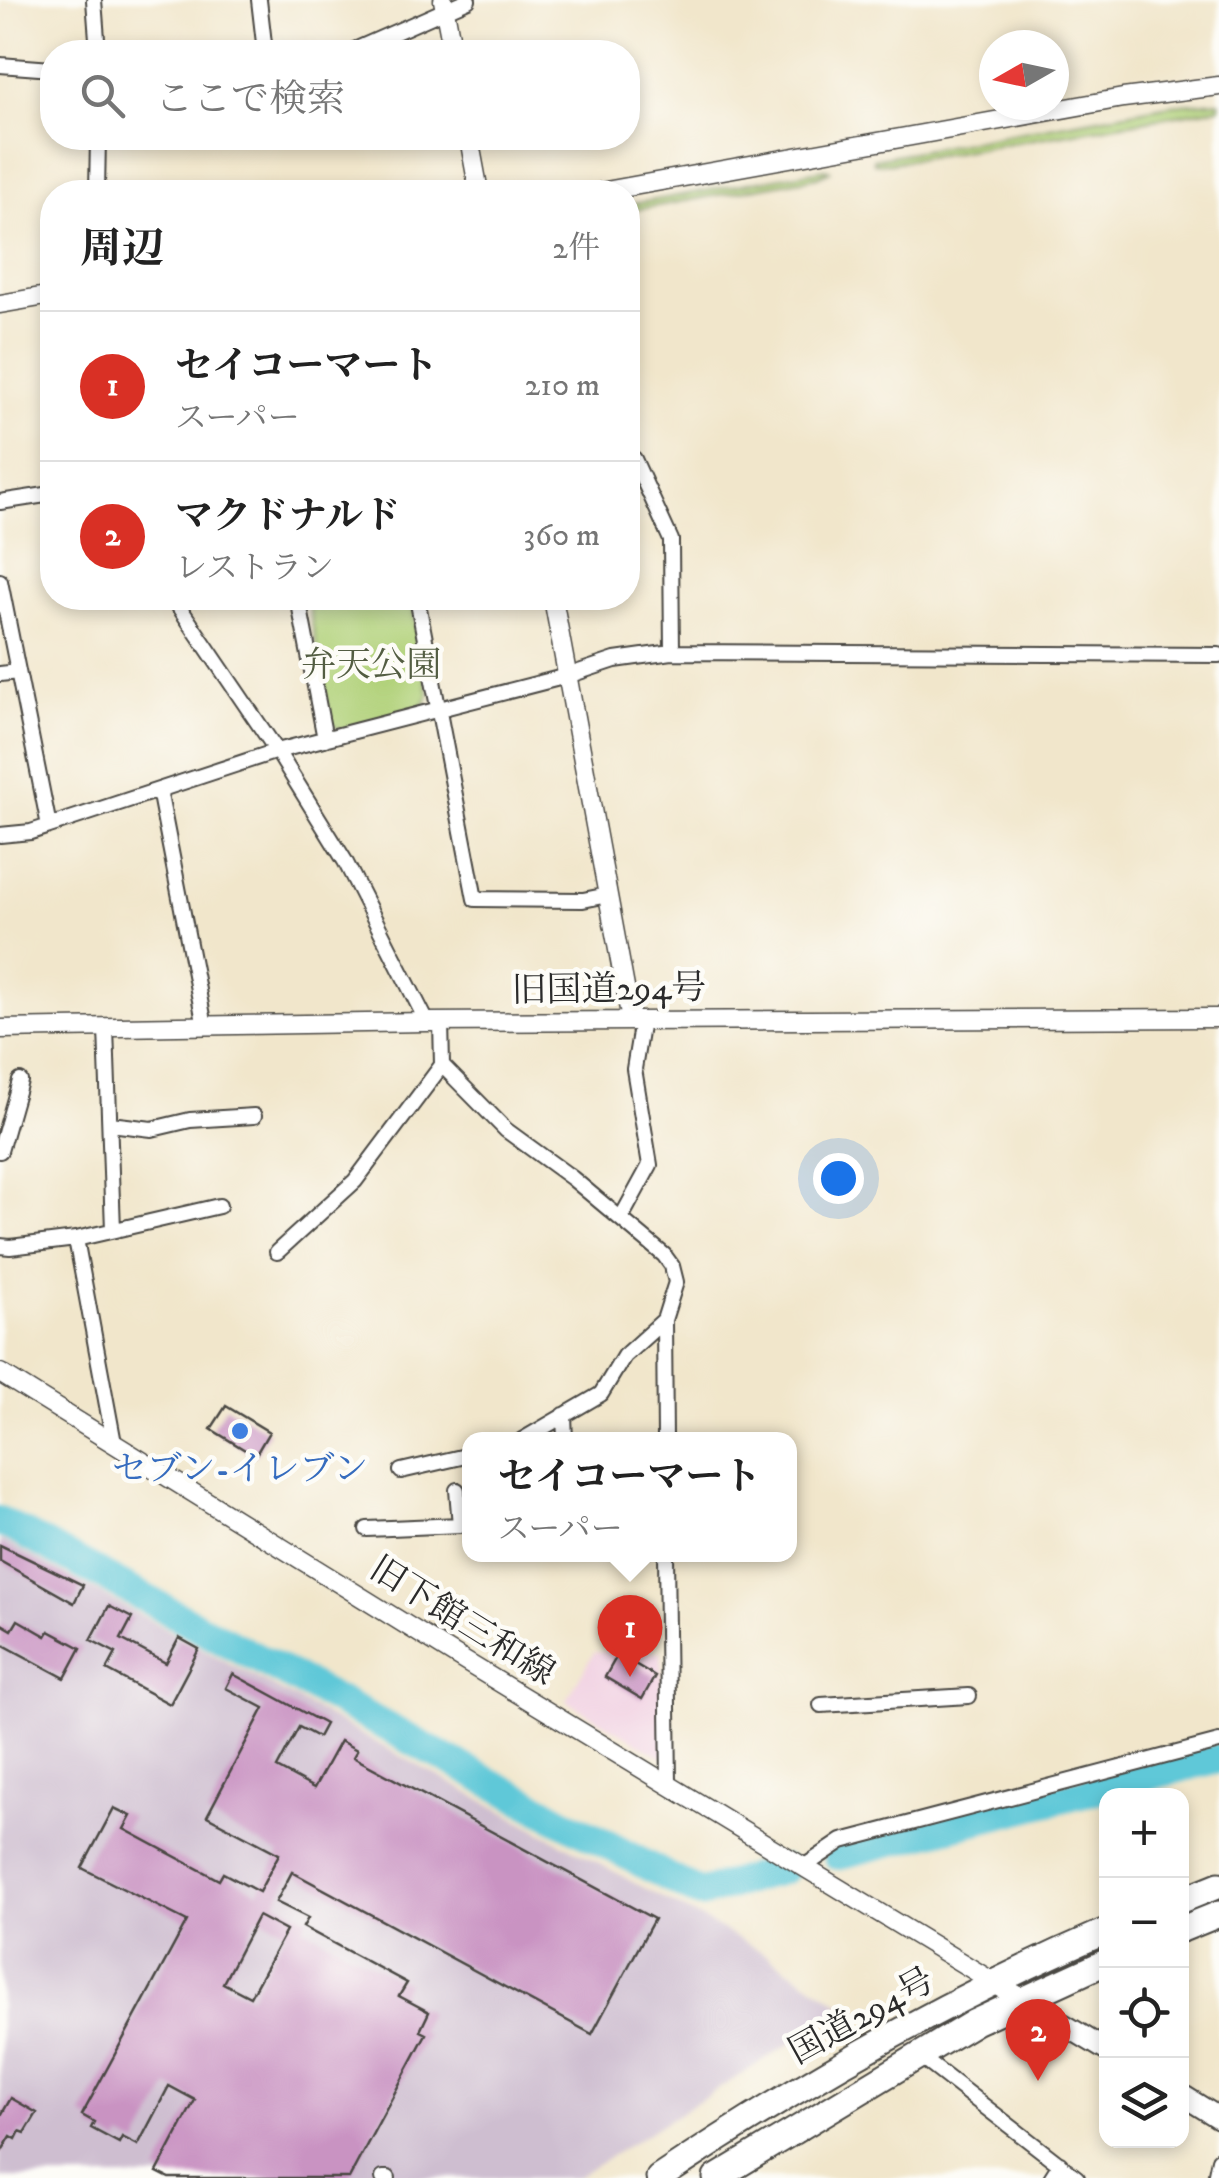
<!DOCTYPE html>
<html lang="ja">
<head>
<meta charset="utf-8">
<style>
	body { margin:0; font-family:"IM FELL DW Pica","Noto Serif JP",serif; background:#f2f2f2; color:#222 }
	.controls { position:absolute; right:30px; bottom:30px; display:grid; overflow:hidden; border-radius:20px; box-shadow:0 5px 15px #0003 }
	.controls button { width:90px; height:90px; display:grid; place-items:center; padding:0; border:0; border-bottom:2px solid #e0e0e0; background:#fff; color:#222; font:50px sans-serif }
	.compass { position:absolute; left:979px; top:30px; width:90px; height:90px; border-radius:50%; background:#fff; box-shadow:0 5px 15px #0003; rotate:261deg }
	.you { position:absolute; left:838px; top:1178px; width:35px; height:35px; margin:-25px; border:8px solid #fff; border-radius:50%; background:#1a73e8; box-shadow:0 0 0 15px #1a73e833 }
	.badge { display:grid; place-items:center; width:65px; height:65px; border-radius:50%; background:#d93025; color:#fff; font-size:32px; font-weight:700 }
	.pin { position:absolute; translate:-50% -82px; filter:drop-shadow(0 2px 5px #0008) }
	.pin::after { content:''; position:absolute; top:52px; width:35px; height:30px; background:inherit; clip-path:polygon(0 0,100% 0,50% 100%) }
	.popup { position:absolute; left:462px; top:1432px; width:335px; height:130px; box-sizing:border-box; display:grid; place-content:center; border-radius:20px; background:#fff; filter:drop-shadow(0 2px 8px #0005); font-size:32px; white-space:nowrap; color:#767676 }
	.popup b { font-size:38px; color:#222 }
	.popup::after { content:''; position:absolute; left:50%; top:100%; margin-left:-20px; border:20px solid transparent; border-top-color:#fff }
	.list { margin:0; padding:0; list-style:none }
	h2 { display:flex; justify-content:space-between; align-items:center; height:130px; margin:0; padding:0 40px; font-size:42px }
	h2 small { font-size:32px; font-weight:400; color:#767676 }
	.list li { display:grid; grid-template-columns:65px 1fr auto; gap:30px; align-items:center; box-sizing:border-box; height:150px; padding:0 40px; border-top:2px solid #e0e0e0 }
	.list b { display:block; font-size:38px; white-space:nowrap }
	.list p { margin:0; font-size:32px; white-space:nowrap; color:#767676 }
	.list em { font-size:32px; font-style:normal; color:#767676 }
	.icon { flex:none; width:55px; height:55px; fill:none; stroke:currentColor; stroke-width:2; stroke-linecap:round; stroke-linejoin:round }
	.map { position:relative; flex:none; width:1219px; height:2178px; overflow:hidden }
	.search { position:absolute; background:#fff; box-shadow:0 5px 15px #0003; left:40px; top:40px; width:600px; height:110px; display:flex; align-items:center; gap:25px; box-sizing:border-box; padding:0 35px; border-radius:40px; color:#767676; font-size:38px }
	.panel { position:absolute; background:#fff; box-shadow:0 5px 15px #0003; left:40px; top:180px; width:600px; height:430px; border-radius:40px }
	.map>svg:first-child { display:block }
	.built { fill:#f1d0e2 }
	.industrial { fill:#cebed0 }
	.green { fill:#b1d179; stroke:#6e7e52; stroke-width:2.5 }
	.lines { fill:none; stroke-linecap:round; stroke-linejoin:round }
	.river { stroke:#5ec8d8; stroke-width:30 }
	.building { fill:#c993c2; fill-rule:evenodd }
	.street-casing { stroke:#494743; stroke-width:18 }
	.secondary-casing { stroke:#494743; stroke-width:21 }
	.primary-casing { stroke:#494743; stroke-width:24 }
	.highway-casing { stroke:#494743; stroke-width:29 }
	.street { stroke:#fff; stroke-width:14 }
	.secondary { stroke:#fff; stroke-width:18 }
	.primary { stroke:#fff; stroke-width:20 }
	.highway { stroke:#fff; stroke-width:25 }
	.shop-dot { fill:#3f7fe0; stroke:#fdfcf7; stroke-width:4 }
	.labels { text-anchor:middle; stroke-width:9; stroke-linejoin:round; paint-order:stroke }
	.park-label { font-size:35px; fill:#535d42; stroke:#fdfcf7 }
	.street-label { font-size:35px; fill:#2b2b2b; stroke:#fdfcf7 }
	.shop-label { font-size:35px; fill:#366cbe; stroke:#fdfcf7 }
</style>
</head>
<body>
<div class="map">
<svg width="1219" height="2178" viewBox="0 0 1219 2178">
	<rect width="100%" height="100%" fill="#fdfcf7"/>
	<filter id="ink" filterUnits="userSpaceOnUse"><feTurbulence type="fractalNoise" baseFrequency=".01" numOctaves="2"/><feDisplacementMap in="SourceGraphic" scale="20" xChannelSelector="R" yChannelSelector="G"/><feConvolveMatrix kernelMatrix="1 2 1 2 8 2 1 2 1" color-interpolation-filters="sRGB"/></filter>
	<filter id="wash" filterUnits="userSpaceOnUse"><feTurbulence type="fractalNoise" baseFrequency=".0048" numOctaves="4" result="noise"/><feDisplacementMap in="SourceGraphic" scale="40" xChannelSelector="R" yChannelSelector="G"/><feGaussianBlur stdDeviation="2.25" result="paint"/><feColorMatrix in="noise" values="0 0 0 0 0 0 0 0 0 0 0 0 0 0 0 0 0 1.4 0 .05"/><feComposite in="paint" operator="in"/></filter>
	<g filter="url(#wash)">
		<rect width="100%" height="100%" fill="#f1e6cb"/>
		<path class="built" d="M661,1651L665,1759L566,1701L594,1652Z"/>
		<path class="industrial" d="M0,1539L761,1951L847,2008L576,2178H0Z"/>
		<path class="green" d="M1219,101V108L890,163H874V159L1170,105Z
			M826,169L830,171L817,177L628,211V205Z
			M329,598H411L429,696L422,708L345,732L331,725L308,602Z"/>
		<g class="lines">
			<path class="river" d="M0,1521L700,1894L784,1869
				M838,1855L1219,1758"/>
		</g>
		<g id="blocks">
			<path class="building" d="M226,1406L269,1432L255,1456L211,1429Z
				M0,1545L83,1585L74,1603L0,1561Z
				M109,1606L132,1618L121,1639L166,1663L179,1638L199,1649L170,1704L107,1670L116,1653L91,1640Z
				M18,1620L46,1636L49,1631L81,1648L65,1678L0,1643V1623L12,1630Z
				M618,1654L655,1676L642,1699L605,1677Z
				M233,1674L325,1724L318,1737L299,1727L277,1768L314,1788L340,1741L357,1750L353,1757L654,1919L592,2034L292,1872L276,1902L308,1918L303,1927L407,1983L399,1996L429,2012L420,2031L426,2034L349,2178H169L157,2172L195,2100L169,2086L138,2145L122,2137L119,2143L91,2128L94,2122L82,2115L187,1921L82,1868L114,1808L131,1816L124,1829L219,1880L223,1873L259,1892L279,1854L207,1816L264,1708L226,1688ZM258,1916L286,1931L250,1997L223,1983Z
				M11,2098L37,2113L25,2133L20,2131L16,2139L11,2136L0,2154V2117Z"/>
		</g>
	</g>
	<g filter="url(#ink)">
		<use href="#blocks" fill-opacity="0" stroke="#494743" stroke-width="2.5"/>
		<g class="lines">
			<g class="street-casing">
				<path id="street" d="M94,0L98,52
					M259,0L265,52
					M350,52L468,0
					M0,65L52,69
					M97,192L98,138
					M628,459H634L671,540L672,652
					M0,502L52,494
					M0,581L49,826
					M173,598L277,751L345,861L427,1022
					M298,598L325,739
					M417,598L475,899L583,900L608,895
					M0,674L18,672
					M159,790L205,1026
					M0,835L31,832L277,751L567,676L615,660L672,652L1219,655
					M441,1022L442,1065L506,1130L572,1178L664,1255L672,1266L676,1282L664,1320L665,1440
					M106,1028L113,1230
					M110,1124L152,1129L190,1120L254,1116
					M0,1151L20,1081
					M621,1218L650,1165L634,1069L642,1020
					M0,1246L10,1247L76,1239
					M277,1252L355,1181L442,1065
					M564,1415L565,1440
					M522,1440L601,1394L624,1356L664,1320
					M114,1443L76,1239L219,1206
					M401,1471L470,1455
					M367,1529L460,1525L457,1490
					M666,1554L669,1783
					M821,1705L969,1696
					M805,1866L842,1841L1219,1742
					M917,2054L1077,2178
					M383,2178H388
					M1051,2178L1060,2164
					M1215,2178L1219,2159"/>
			</g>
			<g class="secondary-casing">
				<path id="secondary" d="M443,0L453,52
					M469,138L479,192
					M600,192L1123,98L1219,86
					M0,304L52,295
					M553,598L631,1020
					M0,1029L427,1022L1219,1018
					M0,1373L466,1662L995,1983"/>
			</g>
			<g class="primary-casing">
				<path id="primary" d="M995,1983L1106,2050
					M1182,2095L1219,2118"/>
			</g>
			<g class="highway-casing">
				<path id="highway" d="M1182,1900L1219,1885
					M1182,1929L1219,1914
					M659,2178C801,2083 950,1998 1106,1931
					M716,2178L975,2022L1106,1962"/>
			</g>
			<use href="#street" class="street"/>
			<use href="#secondary" class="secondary"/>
			<use href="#primary" class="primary"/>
			<use href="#highway" class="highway"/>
		</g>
	</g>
	<circle class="shop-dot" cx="240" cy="1431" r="10"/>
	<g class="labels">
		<g class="park-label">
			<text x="371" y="676">弁天公園</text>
		</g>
		<g class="street-label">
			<text transform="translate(609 988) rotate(-1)" y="12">旧国道294号</text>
			<text transform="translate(463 1620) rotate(32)" y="12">旧下館三和線</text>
			<text transform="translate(861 2015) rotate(-29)" y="12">国道294号</text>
		</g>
		<g class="shop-label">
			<text x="240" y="1480">セブン-イレブン</text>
		</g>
	</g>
</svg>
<div class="controls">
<button>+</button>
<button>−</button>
<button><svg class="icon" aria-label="locate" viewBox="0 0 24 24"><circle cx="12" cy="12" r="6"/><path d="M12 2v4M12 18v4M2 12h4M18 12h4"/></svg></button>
<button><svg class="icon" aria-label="layers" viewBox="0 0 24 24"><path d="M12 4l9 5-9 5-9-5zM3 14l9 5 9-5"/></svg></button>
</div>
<svg class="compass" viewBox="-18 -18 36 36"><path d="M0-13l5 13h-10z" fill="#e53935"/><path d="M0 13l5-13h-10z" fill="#767676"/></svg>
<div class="you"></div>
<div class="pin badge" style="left:630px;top:1677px">1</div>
<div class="popup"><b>セイコーマート</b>スーパー</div>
<div class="pin badge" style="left:1038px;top:2081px">2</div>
<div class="search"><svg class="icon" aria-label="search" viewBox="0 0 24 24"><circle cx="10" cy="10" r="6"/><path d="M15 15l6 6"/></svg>ここで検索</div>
<section class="panel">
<h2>周辺<small>2件</small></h2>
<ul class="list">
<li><span class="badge">1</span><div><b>セイコーマート</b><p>スーパー</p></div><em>210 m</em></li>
<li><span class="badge">2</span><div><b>マクドナルド</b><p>レストラン</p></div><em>360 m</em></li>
</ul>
</section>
</div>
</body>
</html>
